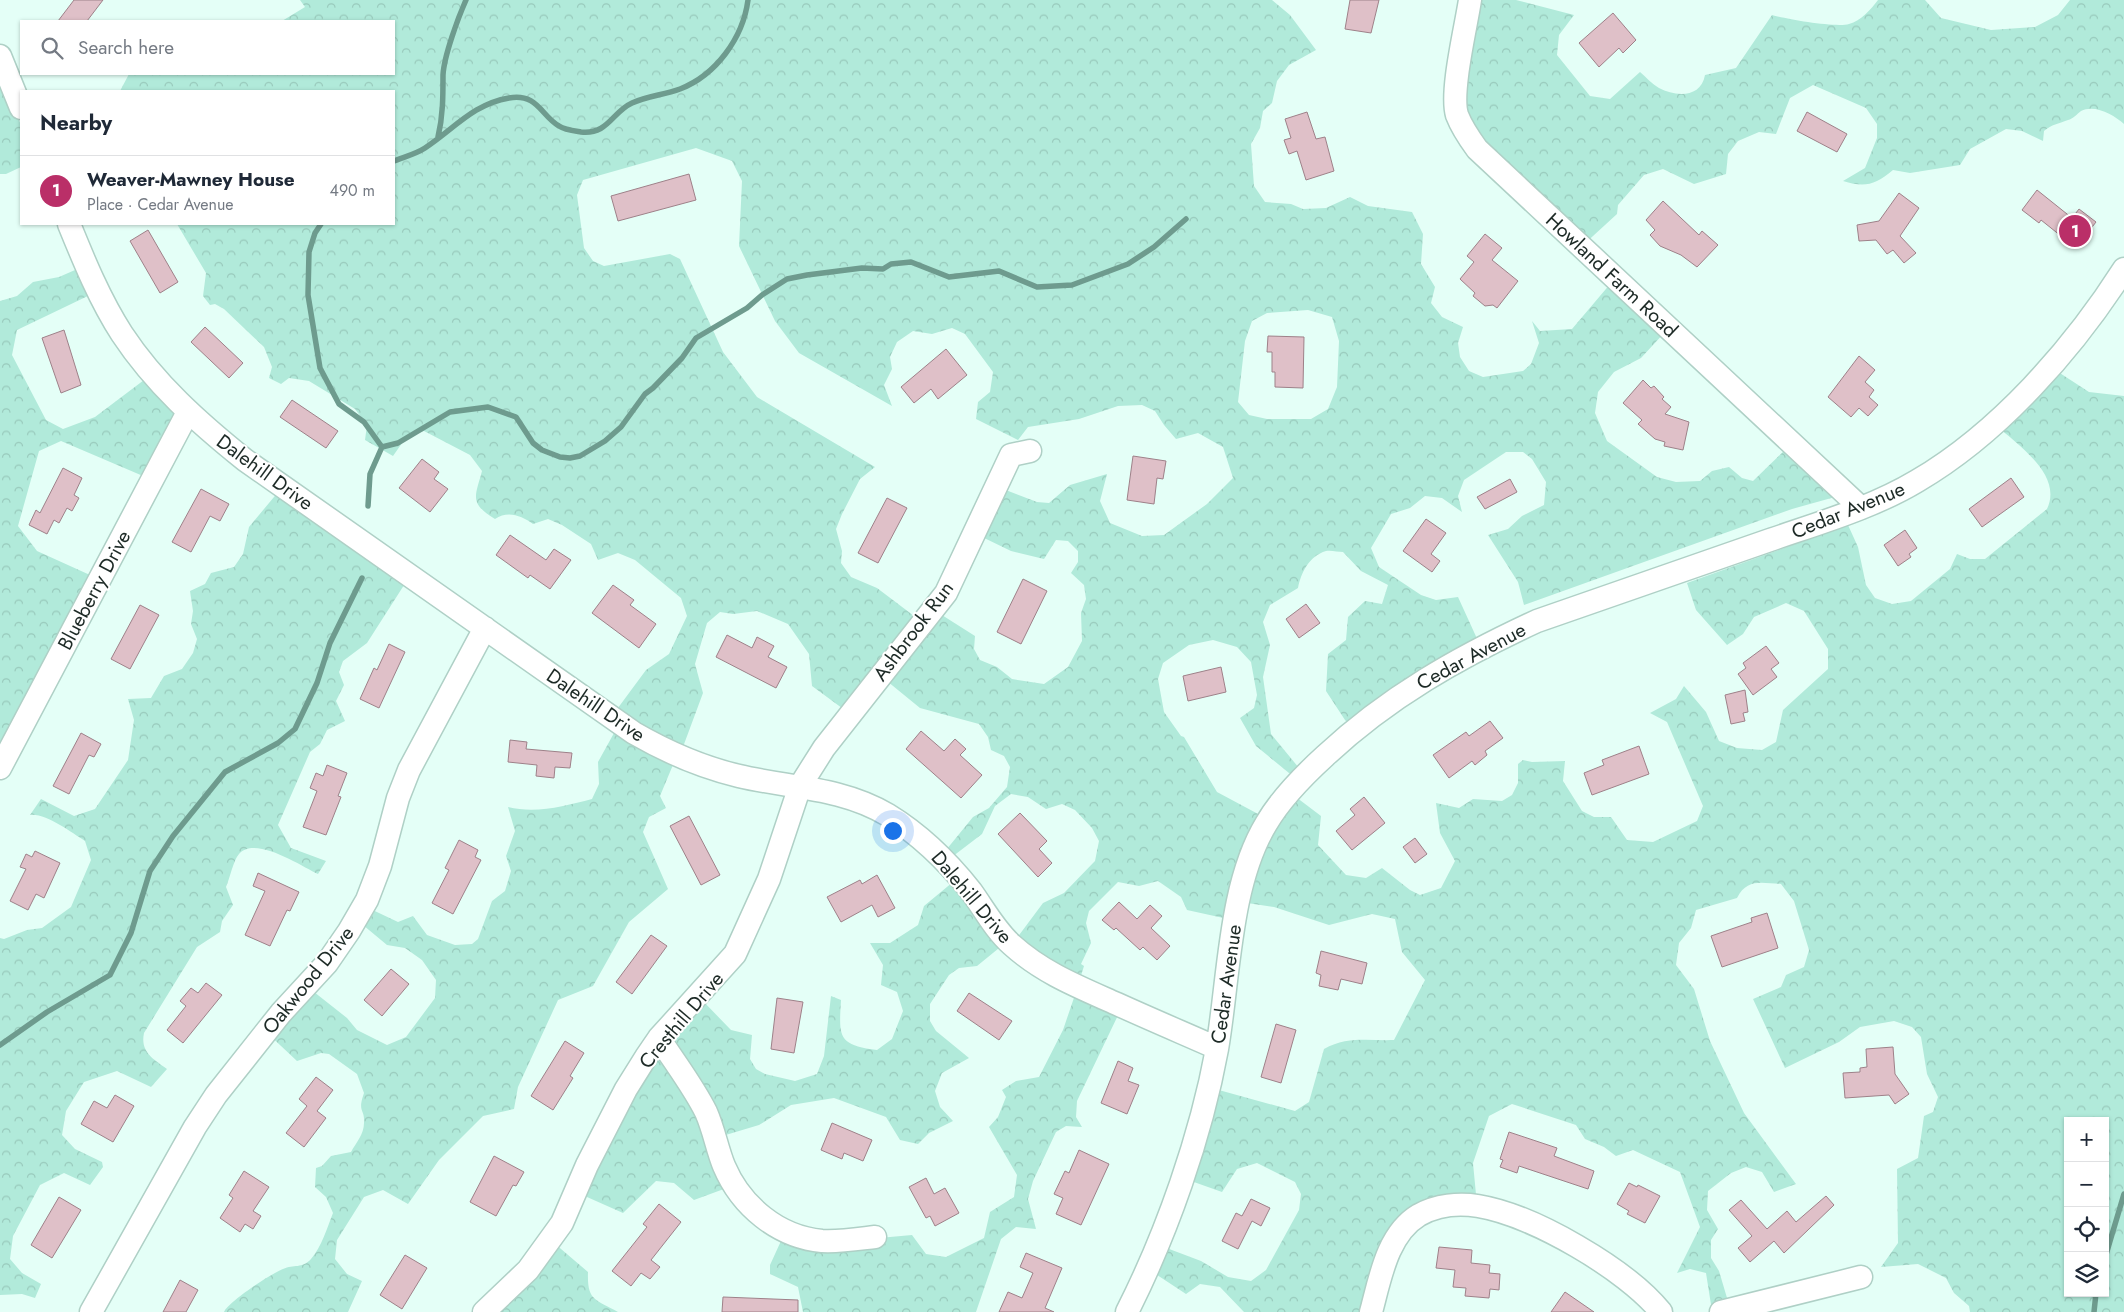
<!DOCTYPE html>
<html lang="en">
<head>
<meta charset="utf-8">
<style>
	body { margin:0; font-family:Jost,sans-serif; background:#f6f6f7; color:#1f2937 }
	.controls { position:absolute; right:15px; bottom:15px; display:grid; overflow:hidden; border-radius:0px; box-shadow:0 1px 4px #0004 }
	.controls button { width:45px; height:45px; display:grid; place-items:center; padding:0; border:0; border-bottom:1px solid #e0e1e3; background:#fff; color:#1f2937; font:25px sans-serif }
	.you { position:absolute; left:892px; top:830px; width:18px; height:18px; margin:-12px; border:4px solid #fff; border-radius:50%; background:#1a73e8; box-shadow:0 0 0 8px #1a73e833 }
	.badge { display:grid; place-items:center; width:32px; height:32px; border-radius:50%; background:#ba2f68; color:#fff; font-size:16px; font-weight:700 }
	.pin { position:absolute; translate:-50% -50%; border:2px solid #fff; box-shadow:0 1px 5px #0006 }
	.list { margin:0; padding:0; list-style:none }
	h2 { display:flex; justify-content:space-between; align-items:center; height:65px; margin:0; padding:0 20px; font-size:21px }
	h2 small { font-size:16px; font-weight:400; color:#747a83 }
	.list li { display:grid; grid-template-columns:32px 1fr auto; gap:15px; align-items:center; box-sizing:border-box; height:70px; padding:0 20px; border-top:1px solid #e0e1e3 }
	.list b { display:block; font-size:19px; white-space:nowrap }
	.list p { margin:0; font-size:16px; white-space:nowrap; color:#747a83 }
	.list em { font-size:16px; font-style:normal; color:#747a83 }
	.icon { flex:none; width:28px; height:28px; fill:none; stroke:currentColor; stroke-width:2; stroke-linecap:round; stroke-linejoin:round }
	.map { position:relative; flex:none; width:2124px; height:1312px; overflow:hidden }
	.search { position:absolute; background:#fff; box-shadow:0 1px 4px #0004; left:20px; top:20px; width:375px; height:55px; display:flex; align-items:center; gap:12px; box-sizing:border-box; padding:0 18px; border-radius:0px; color:#747a83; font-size:19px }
	.panel { position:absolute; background:#fff; box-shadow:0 1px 4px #0004; left:20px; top:90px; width:375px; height:135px; border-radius:0px }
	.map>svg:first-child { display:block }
	.forest { fill:url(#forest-crowns); fill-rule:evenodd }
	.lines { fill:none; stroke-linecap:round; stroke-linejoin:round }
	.stream { stroke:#6e9b8e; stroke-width:5.5 }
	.building { fill:#dfc0c8; stroke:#9e8189 }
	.minor-casing { stroke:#afd0c6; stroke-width:25 }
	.minor { stroke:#fff; stroke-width:22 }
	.labels { text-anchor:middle; stroke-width:4; stroke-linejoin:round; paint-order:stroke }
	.street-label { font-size:20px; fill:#1d2a26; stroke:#fff }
</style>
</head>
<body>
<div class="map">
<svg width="2124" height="1312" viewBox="0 0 2124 1312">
	<defs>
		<pattern id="forest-crowns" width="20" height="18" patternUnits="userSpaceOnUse" patternTransform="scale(1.25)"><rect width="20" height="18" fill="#b1eada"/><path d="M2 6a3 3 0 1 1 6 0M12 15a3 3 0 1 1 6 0" fill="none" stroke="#98c9bb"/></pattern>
	</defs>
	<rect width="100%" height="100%" fill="#e4fff7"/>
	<path class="forest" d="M300,0H1272L1290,15L1316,50L1289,65L1277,81L1272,103L1263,111L1260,128L1251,144L1254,186L1265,202L1291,204L1303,209L1326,208L1350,197L1368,206L1412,212L1423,234L1421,264L1435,287L1431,303L1442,317L1463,327L1458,343L1460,357L1469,371L1483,377L1523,371L1531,364L1539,343L1532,321L1540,331L1572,329L1611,283L1665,332L1641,358L1614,372L1598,392L1595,413L1607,441L1657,477L1676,482L1700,481L1712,471L1729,467L1742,478L1753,481L1784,451L1835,497L1792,509L1524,605L1518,582L1488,535L1508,529L1522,516L1544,505L1546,482L1532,459L1523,452H1506L1464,480L1458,496L1462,512L1442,498L1425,496L1410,508L1391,514L1371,548L1379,567L1421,595L1436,600L1458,597L1479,643L1350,725L1345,720L1326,691L1328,654L1346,640L1348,617L1365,601L1382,604L1388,585L1361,571L1343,552C1338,552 1331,550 1326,551C1309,556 1301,573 1298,588L1270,605L1263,622L1270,645L1263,677L1271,734L1299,768L1296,774L1289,773L1256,746L1240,718L1254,708L1257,695L1251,662L1237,647L1213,640L1189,645L1163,663L1158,679L1164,712L1181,736L1184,737L1217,792L1260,815L1284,788L1321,816L1318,845L1346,875L1366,878L1382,868L1410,890L1420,895L1441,888L1455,861L1440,833L1436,803L1459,808L1473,799L1502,801L1512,795L1518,783V764L1523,760L1532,762L1565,761L1563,781L1582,811L1594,817H1611L1627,840L1653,842L1697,821L1703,806L1667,722L1650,713L1676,699L1684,686L1706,712L1719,741L1737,748L1762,750L1776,742L1783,710L1828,669V649L1804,611L1786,603L1754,617L1743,634L1727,645L1696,610L1687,583L1848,525L1858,547L1866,585L1875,598L1892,604L1911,601L1950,569L1957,554L1970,559H1985L2047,509C2063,475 2019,446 1997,426L2049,366L2089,392L2124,396V1312H1970L1969,1306L1954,1293L1946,1278L1918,1264L1881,1267L1898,1243L1897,1169L1918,1158L1924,1116L1933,1112L1938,1097L1927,1074L1921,1037L1912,1027L1894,1021L1860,1027L1839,1042L1785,1068L1753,999L1781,987L1786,975L1804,967L1809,950L1794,901L1781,884C1762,883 1747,878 1737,898L1696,910L1691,928L1679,943L1676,965L1694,989L1710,1041L1744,1113L1796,1184L1774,1192L1762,1172L1746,1167L1731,1173L1708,1191L1707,1210L1718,1229L1711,1240V1258L1719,1271L1730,1308L1712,1311L1706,1273L1690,1269L1677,1273L1700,1227L1680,1172L1633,1150L1616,1156L1604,1147L1585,1139L1576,1125L1512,1104L1489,1116L1473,1163L1477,1205L1429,1208L1362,1312H1244L1220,1287L1200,1284L1186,1294L1145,1267L1156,1244L1201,1261L1228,1277L1251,1281L1266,1270L1299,1210L1301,1194L1295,1182L1257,1163L1237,1169L1222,1192L1177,1176L1208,1087L1295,1111L1309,1102L1324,1049C1347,1036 1369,1041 1394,1040L1425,980L1402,952L1395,919L1372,914L1329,925L1274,907L1234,901L1228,919L1187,910L1181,897L1158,881L1139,886L1118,882L1089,911L1086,923L1091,943L1081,964L1084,966L1078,985L1121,1009L1077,1101L1076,1117L1082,1127L1066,1126L1056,1132L1033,1181L1028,1199L1036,1229L1016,1227L1001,1239L976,1312H803L798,1287L770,1274V1265L786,1230L879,1238L912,1235L926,1254L946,1257L984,1238L990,1212L1014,1197L1017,1175L989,1127L998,1117L1006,1097L1002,1090L1016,1081L1039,1077L1063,1030L1078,986L1014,942L1043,903L1064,893L1095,861L1099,841L1092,828L1075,810L1062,804L1046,809L1028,797L1011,794L995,806L982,834L948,860L942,855L973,817L989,808L1007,787L1010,767L1004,756L991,750L988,737L979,724L920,708L882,677L846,711L812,686L809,654L788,624L757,611L733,614L720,612L707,623L695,664L703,693L680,755L675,760L660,796L666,808L649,817L643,832L668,889L629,922L593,986L558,1000L518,1087L514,1109L483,1116L439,1160L408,1204L383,1190L364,1197L337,1240L335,1259L347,1274L362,1281L348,1312H224C228,1302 272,1273 283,1269C294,1264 302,1269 311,1259C322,1246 327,1228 333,1213L326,1197L315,1187L316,1168L322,1166L331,1156L351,1152C356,1143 364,1134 364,1123C365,1108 357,1113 364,1093L357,1074L329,1054L321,1053L297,1061L264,1030L309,988L347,1018L357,1030L387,1045L406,1037L435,998L436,980L422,960L405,948L387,945L351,915L360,904L398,922L413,916L427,935L455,945L472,944L478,939L492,901L505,891L511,871L506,856L515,831L508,807C536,814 565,806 592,799L599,784L598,762L619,724L612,716L646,670L669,654L687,616L681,598L635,560L618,553L598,560L591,544L562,525L548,519L533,524C522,516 508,510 495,519C469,503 475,497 482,471L470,455L424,431L407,436L393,456L365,440L367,425L355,409L309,381L289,378L281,384L269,378L272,367L264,347L224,309L215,304L210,305L203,296L206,273L177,224H394V91H120L129,74H394V21H282L305,7ZM696,148L732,161L742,181L739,246L775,321L799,353L892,406L884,385L892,369L890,357L897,342L913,331L932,334L952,328L965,334L993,372L990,392L978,402L976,419L1018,440L1028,427L1079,419L1118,406L1142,405L1155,411L1164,425L1176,439L1198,433L1223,447L1233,478L1207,504L1164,535L1142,536L1110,523L1100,501L1107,474L1070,485L1049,503L1037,502L998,487L978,535L1011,551L1044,559L1056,540L1068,541L1078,551V562L1071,573L1084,585L1086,599L1081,613L1082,641L1068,667L1044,684L1012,679L997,667L980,660L974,649L975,636L934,610L922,622L877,588L851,577L841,563L842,551L836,529L842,514L860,479L875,467L757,397L723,352L680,259L670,254L604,266L593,261L584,248L577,195L583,180ZM1308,310L1332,317L1339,341L1337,387L1328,409L1311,419H1267L1249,415L1238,402L1245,341L1252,321L1267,313ZM2068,1121H2105V1293H2068Z
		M1464,0H1516L1574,15L1559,35L1557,55L1590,96L1610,99L1640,72C1646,77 1652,84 1659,88C1676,97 1701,98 1705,75L1736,68L1772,15C1785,19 1837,28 1849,24C1861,21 1871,9 1878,0H1925L1941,18L1991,30L2035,27L2058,15L2070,0H2124V124C2114,115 2095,104 2081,111C2077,114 2073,119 2068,120C2058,124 2052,124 2044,131L2043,141L2022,131L2006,129L1970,149L1960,165L1910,173L1893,170C1875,185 1865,188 1843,181L1865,168L1877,138V124L1866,108L1813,85L1790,98L1776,134L1759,132L1738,141L1728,154L1726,174L1694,184L1663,169L1644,175L1618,205L1617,214L1581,247L1457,122Z
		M0,84L5,87L21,125V167L6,174H0Z
		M82,269L92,294L17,330L12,355L46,420L63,429L95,417L148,377L179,408L143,476L61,441L39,451L18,526L37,551L90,575L0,759V301L17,296L33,282L59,277L75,270Z
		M279,491L406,582L367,643L343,661L339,672L344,685L336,701L345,721L327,730L320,744L310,752L278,825L291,848L326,861L318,874C301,866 255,835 239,854C233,861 230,878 226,887L233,905L222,921L220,932L197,947L144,1033C140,1052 153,1059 167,1069L151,1087L117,1071L84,1082L66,1111L62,1135L75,1149L102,1162L103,1167L90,1185L64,1173L40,1185L13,1236L10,1259L22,1273L41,1284L35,1298L22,1294L0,1295V938L4,939L27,930L42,928L71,907L91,860L85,841C72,833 46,813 30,815L41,799L74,816L95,809L128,760L134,720L128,699L151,698L164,676L182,669L193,653L197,639L191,624L193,611L190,591L205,584L211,573L234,567L243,554L249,527Z
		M959,877L1004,944L977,966L959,968L949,975L930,1004V1021L936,1031L969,1058L942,1073L935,1091L940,1107L953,1121L929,1133L918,1144L900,1140L886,1117L834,1098L791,1105L759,1125L719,1137L732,1186L694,1200L674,1183L656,1181L623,1213L578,1193L621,1100L700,998L731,1030L752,1035L750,1059L756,1069L765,1074L795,1081L817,1074L824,1056L831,996L841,1000C839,1036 837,1045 877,1050L892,1039L903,1011L897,992L881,985L883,965L870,943H890L918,925L924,906Z
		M554,1243L588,1272C587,1301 595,1299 618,1312H484Z"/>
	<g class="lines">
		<path class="stream" d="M438,137C443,116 443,97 443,75C444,56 458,18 466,0
			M394,161C404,157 416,154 425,148C454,129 473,104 509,98C538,93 541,116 559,126C565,130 575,131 581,132C608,135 612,112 632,103C647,96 664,95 680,89C716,75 743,38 748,0
			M321,224L315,233L309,252L308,295L320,368L339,404L364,422L382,447L370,474L368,506
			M382,447L398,443L450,412L488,407L516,417L533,443L542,450L560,457L570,458L580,456L605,441L621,427L645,394L653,388L682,358L696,338L747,308L762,295L787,279L807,275L862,268L883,269L891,264L911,262L949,277L999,271L1037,287L1072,285L1128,264L1154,247L1186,219
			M0,1045L47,1012L110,975L131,933L150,871L173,836L225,772L278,743L295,729L317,683L330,643L362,578
			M2105,1258L2124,1194
			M2094,1312L2096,1293"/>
	</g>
	<path class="building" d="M74,0H103L87,21H58Z
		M1350,0H1379L1371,33L1345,29Z
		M1613,13L1636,40L1623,53L1619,48L1599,67L1579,43Z
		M1307,112L1316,139L1325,137L1334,171L1306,180L1297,151L1289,154L1284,140L1291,138L1285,119Z
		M1807,112L1847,134L1837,152L1797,131Z
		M689,174L696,200L618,221L611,196Z
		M2037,190L2072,218L2079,209L2096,222L2076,248L2041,220L2039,223L2022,210Z
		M1899,193L1919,208L1900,236L1916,253L1904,263L1893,250L1887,254L1876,240L1859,241L1857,225L1879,221Z
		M1663,201L1699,235L1702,231L1718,245L1697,267L1681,255L1660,246L1650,235L1655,230L1646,220Z
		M148,230L178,282L160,293L130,241Z
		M1485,234L1502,248L1492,260L1518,281L1497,308L1493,305L1485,306L1473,296L1475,293L1460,279L1474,262L1467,256Z
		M205,327L243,363L229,378L191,342Z
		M64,330L81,385L61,393L42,338Z
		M1268,336L1304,337L1303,388L1275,387V372H1272V352H1267Z
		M946,349L967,375L938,399L931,389L914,403L901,387Z
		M1859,356L1875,370L1865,382L1874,390L1869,397L1878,405L1868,416L1859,408L1851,417L1828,397Z
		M1643,380L1651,388L1654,386L1664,397L1662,399L1671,407L1665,414L1689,422L1683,450L1664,446L1665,442L1655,439L1638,424L1642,420L1623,403Z
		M292,400L338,431L326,448L280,417Z
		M1133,456L1166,461L1163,479L1157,478L1154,504L1127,500Z
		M422,459L439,472L434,479L448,489L430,512L399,488Z
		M63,468L82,478L74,495L79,498L72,511L67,508L59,523L54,520L47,534L29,525L36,510L40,513Z
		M2011,478L2024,497L1982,527L1969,509Z
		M1510,479L1517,492L1485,509L1477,497Z
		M201,489L229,504L220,521L210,516L191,552L172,542Z
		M887,498L907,508L878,563L858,553Z
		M1426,519L1446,533L1431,554L1440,561L1432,572L1403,551Z
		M1905,530L1917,548L1909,554L1911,557L1898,566L1884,545Z
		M510,535L546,560L554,549L571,560L550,589L530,575L528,578L496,555Z
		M1023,579L1047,591L1021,644L997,632Z
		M613,585L634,600L630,605L656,624L639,648L592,613Z
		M1306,604L1320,623L1299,638L1286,619Z
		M140,605L159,615L130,669L111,659Z
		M727,635L752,648L757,637L774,646L768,657L787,667L776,688L716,657Z
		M389,644L405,652L379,708L360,699L374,668L377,670Z
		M1766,646L1779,663L1771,669L1777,677L1753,695L1738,674L1746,668L1743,663Z
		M1221,667L1226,692L1188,701L1183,676Z
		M1745,690L1748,712L1743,713L1745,721L1731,724L1725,695Z
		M1490,721L1503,738L1485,751L1487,755L1475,765L1472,761L1449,778L1433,755L1466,732L1469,736Z
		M921,731L944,751L955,739L966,749L960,755L982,775L961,798L906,749Z
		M81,733L101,744L94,757L89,755L69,794L53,786Z
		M510,740L527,742L526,749L572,753L570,768L555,767L554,778L536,776L537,765L508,762Z
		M1639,746L1649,774L1592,795L1584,773L1604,765L1602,760Z
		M327,765L347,773L338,796L341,797L326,835L303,827L317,791L310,788L316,773L323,776Z
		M1364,797L1385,823L1352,850L1336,831L1355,815L1350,809Z
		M1020,813L1047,841L1039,849L1052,863L1038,877L998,834Z
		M689,816L720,875L701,885L670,826Z
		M1415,838L1427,854L1415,863L1403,847Z
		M459,840L478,850L475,857L481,860L453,914L432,903L449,870L445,868Z
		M35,851L60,863L44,898L36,894L28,910L10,901L26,869L20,867L26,854L32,857Z
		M258,873L299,892L290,911L287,910L270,946L245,935L265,891L253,886Z
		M877,875L895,908L878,917L872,905L841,922L827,897L860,880L862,884Z
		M1119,902L1137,919L1150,905L1162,916L1151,928L1170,946L1157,960L1143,947L1140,950L1116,928L1114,930L1102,920Z
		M1767,913L1778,948L1722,967L1711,936L1752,922L1751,918Z
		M651,935L667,946L632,994L616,982Z
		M1321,951L1367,963L1362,984L1341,979L1338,990L1319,986L1321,975L1316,973Z
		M391,969L409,984L382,1016L364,1000Z
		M206,983L222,995L183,1043L167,1030L186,1006L180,1001L191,988L198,993Z
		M969,993L1012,1021L999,1040L957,1011Z
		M777,998L803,1002L794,1053L771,1049Z
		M1276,1024L1296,1030L1281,1083L1261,1077Z
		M565,1041L584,1053L570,1076L573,1078L553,1110L531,1096Z
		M1893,1047L1895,1074L1909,1094L1895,1104L1889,1095L1845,1098L1843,1073L1860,1072V1068L1867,1067L1866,1049Z
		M1118,1061L1133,1068L1128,1081L1139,1085L1127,1114L1101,1103Z
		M316,1077L333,1090L317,1111L326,1118L304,1147L286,1133L307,1106L299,1099Z
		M115,1095L134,1106L113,1142L81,1124L94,1101L107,1108Z
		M832,1123L872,1140L863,1161L844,1153L842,1159L821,1150Z
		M1509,1132L1557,1148L1554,1156L1594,1171L1588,1189L1519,1166L1517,1173L1500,1167L1503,1160L1500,1159Z
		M1079,1150L1109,1164L1081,1225L1056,1214L1063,1198L1054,1194L1065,1171L1069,1173Z
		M494,1156L524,1172L516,1186L513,1185L496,1216L470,1202Z
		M244,1171L269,1187L253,1211L261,1216L253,1229L245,1224L240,1232L220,1218L233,1198L229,1195Z
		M926,1178L934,1194L945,1188L959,1213L935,1226L930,1216L926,1218L909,1187Z
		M1629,1183L1637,1187L1638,1185L1660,1196L1645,1223L1627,1214L1629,1211L1617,1204Z
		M1826,1196L1834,1205L1784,1253L1774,1241L1750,1262L1738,1248L1752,1236L1729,1210L1741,1200L1767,1229L1787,1211L1796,1222Z
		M59,1197L81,1210L52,1258L31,1245Z
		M1251,1199L1270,1208L1261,1226L1252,1221L1238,1249L1222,1241L1236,1213L1242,1216Z
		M659,1204L681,1222L651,1260L660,1267L650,1279L641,1273L631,1286L612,1271L647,1227L643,1224Z
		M1439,1247L1472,1250L1471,1263L1490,1265L1489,1273L1500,1274L1499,1290L1490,1289L1489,1298L1465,1296L1466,1288L1453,1287L1455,1270L1436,1268Z
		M1026,1253L1062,1268L1045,1308L1054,1312H999L1008,1292L1022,1298L1033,1273L1020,1267Z
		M405,1255L427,1268L402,1309L380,1295Z
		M180,1280L198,1290L186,1312H163Z
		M1565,1292L1594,1312H1551Z
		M723,1297L798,1300V1312H722Z"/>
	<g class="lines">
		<g class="minor-casing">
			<path id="minor" d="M1470,0C1466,27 1450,92 1457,115C1462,128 1469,138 1477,149L1861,508
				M0,56L21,108
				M69,224C84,261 100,300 122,334C155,384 199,423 245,460L634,733C667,752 701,767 739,776C789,788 841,787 888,815C919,834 948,862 971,891C984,909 995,930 1012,945C1043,973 1079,987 1117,1004C1150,1019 1183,1033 1217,1048
				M0,768L188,412
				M659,1038C675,1063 693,1086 706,1112C714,1130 717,1149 724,1166C741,1206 778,1237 822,1241C840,1242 858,1239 875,1237
				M91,1312L195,1127L216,1095L281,1013L327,963L349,931L367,900L380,866L398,798L409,770L485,628
				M484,1312L528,1270L562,1223L587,1165L626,1089L646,1057L659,1038L735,954L769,879L800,786L824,748L946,593L1011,455L1030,451
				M1127,1312C1167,1233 1201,1136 1217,1049C1229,980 1229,885 1266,824C1281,798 1303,776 1325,756C1388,697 1459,657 1537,621C1615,594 1692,567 1770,540C1819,523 1872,508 1917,481C1999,433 2073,349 2124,269
				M1371,1312C1380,1279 1387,1234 1419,1215C1437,1205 1459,1203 1478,1206C1533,1215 1626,1269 1661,1312
				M1721,1312L1861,1277"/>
		</g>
		<use href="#minor" class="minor"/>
	</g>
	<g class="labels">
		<g class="street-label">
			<text transform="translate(1612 275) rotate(43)" y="7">Howland Farm Road</text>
			<text transform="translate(265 472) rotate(36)" y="7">Dalehill Drive</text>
			<text transform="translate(1848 510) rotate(-22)" y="7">Cedar Avenue</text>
			<text transform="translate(94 590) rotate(-62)" y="7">Blueberry Drive</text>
			<text transform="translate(913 631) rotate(-53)" y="7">Ashbrook Run</text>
			<text transform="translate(1471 656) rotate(-28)" y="7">Cedar Avenue</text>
			<text transform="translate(596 705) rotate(34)" y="7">Dalehill Drive</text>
			<text transform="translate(972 897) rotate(50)" y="7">Dalehill Drive</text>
			<text transform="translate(308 980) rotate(-51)" y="7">Oakwood Drive</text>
			<text transform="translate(1226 984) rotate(-82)" y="7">Cedar Avenue</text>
			<text transform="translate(681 1020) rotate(-50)" y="7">Cresthill Drive</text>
		</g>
	</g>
</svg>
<div class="controls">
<button>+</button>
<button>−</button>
<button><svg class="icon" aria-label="locate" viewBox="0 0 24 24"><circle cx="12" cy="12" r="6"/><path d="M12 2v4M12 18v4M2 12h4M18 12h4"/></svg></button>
<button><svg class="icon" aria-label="layers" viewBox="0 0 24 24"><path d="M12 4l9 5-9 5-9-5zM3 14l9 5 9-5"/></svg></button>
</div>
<div class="you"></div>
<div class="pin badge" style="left:2075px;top:231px">1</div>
<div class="search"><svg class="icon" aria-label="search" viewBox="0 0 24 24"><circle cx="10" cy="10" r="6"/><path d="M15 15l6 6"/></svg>Search here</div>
<section class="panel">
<h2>Nearby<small></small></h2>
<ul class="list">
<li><span class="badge">1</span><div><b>Weaver-Mawney House</b><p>Place · Cedar Avenue</p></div><em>490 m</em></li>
</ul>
</section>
</div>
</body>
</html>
